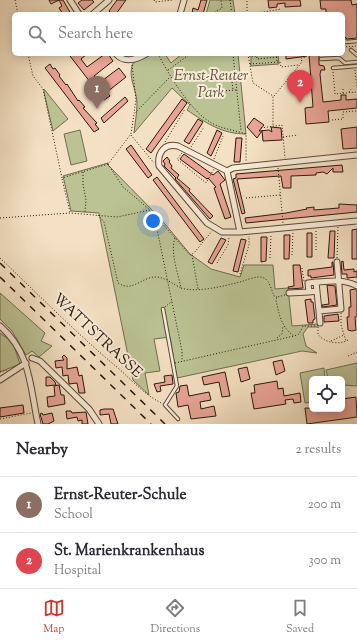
<!DOCTYPE html>
<html lang="en">
<head>
<meta charset="utf-8">
<style>
	body { margin:0; font-family:"Sorts Mill Goudy",serif; background:#f2f2f3; color:#2b2b33 }
	.controls { position:absolute; right:12px; bottom:12px; display:grid; overflow:hidden; border-radius:6px; box-shadow:0 2px 10px #0003 }
	.controls button { width:36px; height:36px; display:grid; place-items:center; padding:0; border:0; border-bottom:1px solid #e1e1e2; background:#fff; color:#2b2b33; font:20px sans-serif }
	.you { position:absolute; left:153px; top:221px; width:14px; height:14px; margin:-10px; border:3px solid #fff; border-radius:50%; background:#1a73e8; box-shadow:0 0 0 6px #1a73e833 }
	.badge { display:grid; place-items:center; width:26px; height:26px; border-radius:50%; background:#d93025; color:#fff; font-size:13px; font-weight:700 }
	.pin { position:absolute; translate:-50% -33px; filter:drop-shadow(0 1px 2px #0008) }
	.pin::after { content:''; position:absolute; top:21px; width:14px; height:12px; background:inherit; clip-path:polygon(0 0,100% 0,50% 100%) }
	.list { margin:0; padding:0; list-style:none }
	h2 { display:flex; justify-content:space-between; align-items:center; height:52px; margin:0; padding:0 16px; font-size:17px }
	h2 small { font-size:13px; font-weight:400; color:#7c7c81 }
	.list li { display:grid; grid-template-columns:26px 1fr auto; gap:12px; align-items:center; box-sizing:border-box; height:56px; padding:0 16px; border-top:1px solid #e1e1e2 }
	.list b { display:block; font-size:15px; white-space:nowrap }
	.list p { margin:0; font-size:13px; white-space:nowrap; color:#7c7c81 }
	.list em { font-size:13px; font-style:normal; color:#7c7c81 }
	.icon { flex:none; width:22px; height:22px; fill:none; stroke:currentColor; stroke-width:2; stroke-linecap:round; stroke-linejoin:round }
	.map { position:relative; flex:none; width:357px; height:424px; overflow:hidden }
	.search { position:absolute; background:#fff; box-shadow:0 2px 10px #0003; left:12px; right:12px; top:12px; height:44px; display:flex; align-items:center; gap:10px; box-sizing:border-box; padding:0 14px; border-radius:6px; color:#7c7c81; font-size:15px }
	.sheet { height:164px; background:#fff }
	nav { display:flex; justify-content:space-around; align-items:center; box-sizing:border-box; height:56px; border-top:1px solid #e1e1e2; background:#fff; font-size:11px; color:#7c7c81 }
	nav a { display:grid; justify-items:center; gap:2px }
	nav .on { color:#d93025 }
	.map>svg:first-child { display:block }
	.green { fill:#bbc394; stroke:#726d4e }
	.building { fill:#eaa597; stroke:#291709 }
	.lines { fill:none; stroke-linecap:round; stroke-linejoin:round }
	.service-casing { stroke:#5c4a38; stroke-width:4.5 }
	.minor-casing { stroke:#5c4a38; stroke-width:7 }
	.path { stroke:#291709; stroke-width:1; stroke-dasharray:1 2; stroke-linecap:butt }
	.service { stroke:#f8ecd8; stroke-width:2.5 }
	.minor { stroke:#f8ecd8; stroke-width:5 }
	.rail { stroke:#291709; stroke-width:1.5; stroke-dasharray:7 7; stroke-linecap:butt }
	.labels { text-anchor:middle; stroke-width:4; stroke-linejoin:round; paint-order:stroke }
	.park-label { font-size:15px; font-style:italic; fill:#5c533a; stroke:#f8ecd8 }
	.street-label { font-size:15px; fill:#291709; stroke:#f8ecd8 }
</style>
</head>
<body>
<div class="map">
<svg width="357" height="424" viewBox="0 0 357 424">
	<rect width="100%" height="100%" fill="#f4e1c3"/>
	<filter id="stains"><feTurbulence type="fractalNoise" baseFrequency=".005" numOctaves="4"/><feColorMatrix values="0 0 0 0 .2 0 0 0 0 .09 0 0 0 0 .02 0 0 0 .5 -.17"/></filter>
	<radialGradient id="worn" r=".72"><stop offset=".6" stop-color="#630" stop-opacity="0"/><stop offset="1" stop-color="#630" stop-opacity=".3"/></radialGradient>
	<path class="green" d="M210,0H233L235,14H206Z
		M152,54H165L171,63L182,54H238L246,134C222,134 206,123 187,110L190,105L172,88L134,133C135,123 137,113 137,104C137,89 127,78 133,63Z
		M251,54H278L279,64L251,66Z
		M44,89L68,119L53,131L44,92Z
		M80,130L87,161L71,165L64,134Z
		M108,163V165L160,218L190,254L211,269L240,277L244,265H273L275,289L288,288L292,326L318,324L317,327H308L303,334L306,346L317,353L302,351L177,378L170,337L154,339L160,371L145,373L149,395L133,380L99,213L71,211L63,176Z
		M0,293L45,333L41,341L52,346L39,357L32,351L26,355L12,331L0,319Z
		M0,333L13,343L20,364L0,372Z
		M357,363V386L342,385V379H328L326,370Z
		M324,368L325,379H312V402L305,403L300,373Z"/>
	<path class="building" d="M49,0H63L71,14H63L59,8L62,6L59,0L51,4Z
		M82,0H92L94,2L84,10L78,3Z
		M117,0H126L116,14H112L109,11Z
		M201,0H207L203,14L192,13L193,8L198,10Z
		M268,0H300L301,6L285,7V3L277,4V7L269,8Z
		M320,0H351L352,5L357,4V38L347,39L343,35V14H326V9H321Z
		M73,54H87L81,59L87,67L105,54H108L113,61L94,76L99,83L119,68L126,77L107,92L110,96L104,100L70,56Z
		M286,54H307V56L286,59Z
		M309,54H319V65L324,66L325,70H321L320,74L323,102L341,100V95H346V100L357,99V108L328,111L329,122L306,124L305,108L313,107Z
		M50,64L53,69L55,68L60,75L59,76L66,85L67,84L78,101L79,100L85,107L83,108L97,123L95,124L99,129L94,132L45,68Z
		M125,97L128,101L104,123L101,118Z
		M182,99L187,103L151,153L146,149Z
		M254,118L264,125L259,131L269,130L272,132L271,127L281,128L282,140L263,141L262,131L257,138L247,127Z
		M198,119L203,122L189,144L184,141Z
		M357,127V148L343,149L341,129Z
		M217,130L222,133L211,156L207,153Z
		M236,138H242L240,162H234Z
		M131,145L152,175L148,178L126,149Z
		M184,154L213,175L218,171L225,180L220,184L231,217L225,219L214,188L216,187L208,178L207,179L180,159Z
		M167,157L170,161L169,162L172,166L171,168L179,175L177,178L190,189L189,191L213,216L210,219L175,179L176,178L164,166L165,164L163,161Z
		M342,165L343,172H333V168L327,174L323,172L316,173V175L291,176V188H283L281,176L237,179L245,213L242,214L233,179L236,178V174Z
		M157,177L204,239L200,242L153,180Z
		M339,204L357,205V212L246,223L245,218L286,213L307,209L306,208L314,207V210L339,208Z
		M357,229V259H352V230Z
		M330,231H335L334,258H328Z
		M307,233H312V257H307Z
		M284,235H290L289,259H284Z
		M261,237H267L266,261L261,262Z
		M221,238L226,240L212,264L208,262Z
		M241,239L246,240L238,272L233,271Z
		M343,261L344,270L354,269V272L357,271V277L347,278V274H342L341,262Z
		M332,262H333L334,275L311,278V276H308V270L332,267Z
		M293,265H300L303,288L289,289L288,287L294,286Z
		M327,285L335,286L337,305L323,307L322,305L329,304Z
		M355,289L357,290V316L355,317L356,330L352,331L348,330L347,317H349V307H351L350,290Z
		M311,299V302H313L315,319L313,320V323H308L305,300Z
		M338,314L339,321L324,322V316Z
		M64,355L67,358V369L77,367L79,376L82,375L85,393H79L77,383L69,384L68,375L63,376L62,367L56,368L55,361L64,360L62,357Z
		M282,360L285,371L276,375L273,362Z
		M247,367L250,379L241,382L238,369Z
		M225,372L230,396L222,397L219,382L204,385L202,377Z
		M172,375L173,384L160,386L161,391L157,392L154,384L165,382L164,376Z
		M46,377H50L55,382L56,385L46,386Z
		M277,381L278,389L283,388L284,396L300,393L301,402L294,403L293,399L285,400L286,404L254,409L251,393H255L254,385Z
		M59,385L61,395H64L65,404L48,407L47,397L55,396L54,386Z
		M187,385L189,396L209,392L211,400L200,402L201,409L214,406L216,416L191,419L188,405L178,407L176,393L179,392L180,386Z
		M356,397L357,417L307,424L305,408L342,409V399Z
		M23,405L24,413L0,417V408Z
		M104,409H113L118,424H111L109,414L100,415V410Z
		M66,411H71L72,413L86,412L88,424H82V420L78,421L77,417L67,419Z
		M42,413L43,415L52,413L54,421L48,424H43L40,414Z"/>
	<g class="lines">
		<g class="service-casing">
			<path id="service" d="M343,39L346,42L357,41
				M351,50L357,55
				M321,59L339,58L345,63L357,62
				M333,68L357,66
				M163,309L177,386L165,405L178,419"/>
		</g>
		<g class="minor-casing">
			<path id="minor" d="M70,0L79,14
				M93,14L109,0
				M180,14L184,0
				M116,54C124,63 136,60 146,54
				M227,171L178,146C165,143 157,152 159,166L207,223L222,232H240L357,221
				M227,171L233,168L357,155
				M227,171L240,232
				M337,262L341,309L319,311L316,282C331,281 344,279 357,286
				M316,282L308,283L309,292L317,291
				M289,293L309,292
				M319,311L320,323
				M0,326C31,353 30,387 38,424
				M32,358L40,361L89,409L99,424
				M0,380L26,363"/>
		</g>
		<path class="path" d="M15,0L18,14
			M154,0L155,2L173,0
			M230,0L232,14
			M212,14L222,8L221,0
			M247,14V0
			M252,14L281,9
			M343,47L357,46
			M28,54L33,76L43,89L62,178L108,164L131,134L134,114L170,77
			M158,54C169,75 190,110 210,122C221,129 234,130 246,134V162
			M233,54L241,131
			M248,54L253,83L273,96V126
			M256,54L257,59L277,57
			M276,54L277,61
			M249,56H256
			M250,64L280,62L281,67L298,65
			M132,65L136,100L134,113
			M168,70L190,54
			M355,70L357,88
			M333,72L335,94L357,92
			M231,73L233,90
			M221,74L234,73
			M343,89V95
			M223,91L236,90
			M349,92L351,89
			M274,96L302,62L301,58L306,57L305,54
			M332,120L343,119V112L357,111
			M261,128L282,125L285,158
			M131,135L154,163
			M283,137L298,135
			M165,142L185,109
			M191,147L204,127
			M182,153L177,159L206,183L214,169
			M214,159L223,136
			M108,164L123,187L150,210
			M278,168L283,223
			M83,172V184L86,200L85,212
			M62,179L70,212
			M246,198L280,195
			M152,212L190,255L194,253L212,231
			M98,215L104,222L118,283C133,293 142,276 157,277C166,278 173,284 181,288
			M0,218L70,213L117,217L150,210L157,229L182,351V361
			M175,238C170,253 178,273 181,288C197,293 224,286 240,282C247,280 257,275 264,278C269,280 272,291 274,296L277,297
			M316,250V230
			M192,255L198,289
			M292,255L293,232
			M0,258C39,295 77,334 118,368C135,383 142,393 163,404
			M270,258L271,234
			M337,258L338,227
			M217,263L228,245L229,237
			M302,268L304,281
			M240,274L249,245V236
			M285,295L277,297L276,300C279,314 281,327 294,336L299,334L303,326H316
			M165,307L172,301
			M341,313V325L346,341L348,340
			M318,327V334C323,342 337,345 346,341
			M277,338L282,334L283,326
			M331,341L344,335
			M348,356L357,352
			M175,363L294,336
			M0,372L7,370
			M0,419L31,413"/>
		<use href="#service" class="service"/>
		<use href="#minor" class="minor"/>
		<path class="rail" d="M0,263L165,424
			M0,277L151,424"/>
	</g>
	<g class="labels">
		<g class="park-label">
			<text x="211" y="80">Ernst-Reuter<tspan x="211" dy="17">Park</tspan></text>
		</g>
		<g class="street-label">
			<text transform="translate(98 335) rotate(43)" y="5">WATTSTRASSE</text>
		</g>
	</g>
	<rect width="100%" height="100%" filter="url(#stains)"/>
	<rect width="100%" height="100%" fill="url(#worn)"/>
</svg>
<div class="controls">
<button><svg class="icon" aria-label="locate" viewBox="0 0 24 24"><circle cx="12" cy="12" r="6"/><path d="M12 2v4M12 18v4M2 12h4M18 12h4"/></svg></button>
</div>
<div class="you"></div>
<div class="pin badge" style="left:97px;top:109px;background:#8d6e63">1</div>
<div class="pin badge" style="left:300px;top:103px;background:#e0444e">2</div>
<div class="search"><svg class="icon" aria-label="search" viewBox="0 0 24 24"><circle cx="10" cy="10" r="6"/><path d="M15 15l6 6"/></svg>Search here</div>
</div>
<section class="sheet">
<h2>Nearby<small>2 results</small></h2>
<ul class="list">
<li><span class="badge" style="background:#8d6e63">1</span><div><b>Ernst-Reuter-Schule</b><p>School</p></div><em>200 m</em></li>
<li><span class="badge" style="background:#e0444e">2</span><div><b>St. Marienkrankenhaus</b><p>Hospital</p></div><em>300 m</em></li>
</ul>
</section>
<nav>
<a class="on"><svg class="icon" aria-label="map" viewBox="0 0 24 24"><path d="M3 6l6-2 6 2 6-2v14l-6 2-6-2-6 2zM9 4v14M15 6v14"/></svg>Map</a>
<a><svg class="icon" aria-label="directions" viewBox="0 0 24 24"><path d="M12 3l9 9-9 9-9-9zM9 14v-3h6M13 9l2 2-2 2"/></svg>Directions</a>
<a><svg class="icon" aria-label="saved" viewBox="0 0 24 24"><path d="M7 4h10v16l-5-4-5 4z"/></svg>Saved</a>
</nav>
</body>
</html>
